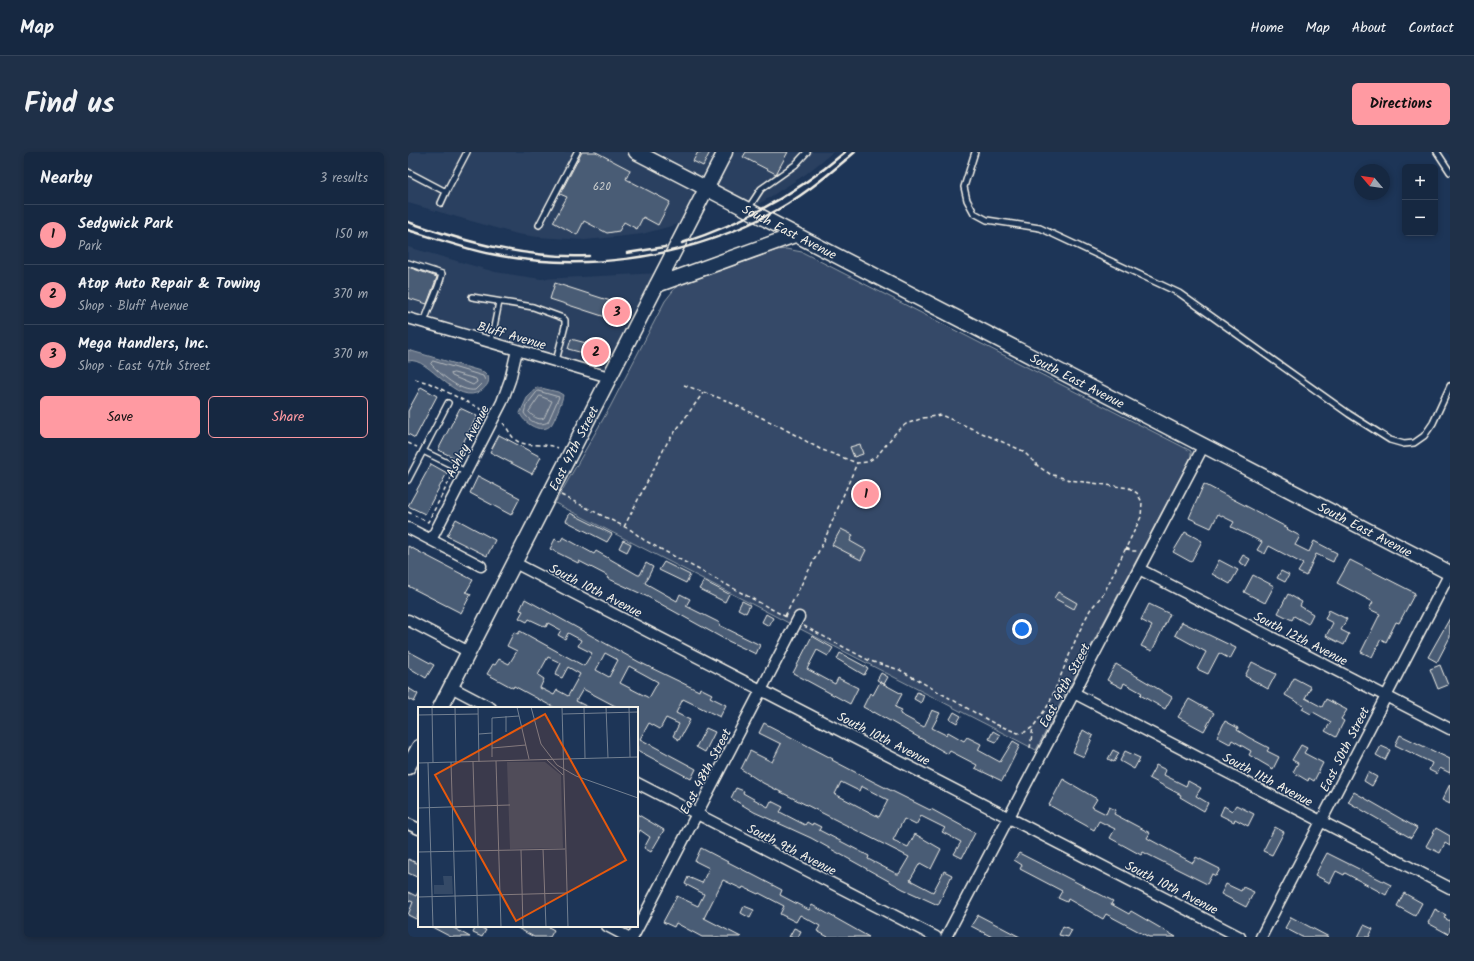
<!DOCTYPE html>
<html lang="en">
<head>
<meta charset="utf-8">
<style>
	body { margin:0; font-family:Kalam,sans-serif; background:#1f3048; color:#f1f3f6 }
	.controls { position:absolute; right:12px; top:12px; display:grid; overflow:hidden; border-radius:6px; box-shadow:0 2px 6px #0003 }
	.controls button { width:36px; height:36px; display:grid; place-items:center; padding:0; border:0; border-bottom:1px solid #35445a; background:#162841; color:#f1f3f6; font:20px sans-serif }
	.compass { position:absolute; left:946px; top:12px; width:36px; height:36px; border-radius:50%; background:#162841; box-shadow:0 2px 6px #0003; rotate:299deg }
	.you { position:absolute; left:614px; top:477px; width:14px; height:14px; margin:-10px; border:3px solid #fff; border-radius:50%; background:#1a73e8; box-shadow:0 0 0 6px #1a73e833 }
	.badge { display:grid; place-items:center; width:26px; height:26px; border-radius:50%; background:#ff9aa2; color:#111; font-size:13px; font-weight:700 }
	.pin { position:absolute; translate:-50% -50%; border:2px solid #fff; box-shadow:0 1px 4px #0006 }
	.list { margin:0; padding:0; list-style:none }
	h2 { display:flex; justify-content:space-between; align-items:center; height:52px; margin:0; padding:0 16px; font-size:17px }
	h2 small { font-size:13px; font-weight:400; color:#9ea6b1 }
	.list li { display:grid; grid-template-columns:26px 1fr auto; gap:12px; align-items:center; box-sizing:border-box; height:60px; padding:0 16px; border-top:1px solid #35445a }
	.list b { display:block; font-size:15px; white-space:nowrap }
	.list p { margin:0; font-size:13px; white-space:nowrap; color:#9ea6b1 }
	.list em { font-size:13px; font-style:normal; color:#9ea6b1 }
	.actions { display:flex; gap:8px; padding:12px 16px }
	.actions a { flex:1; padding:9px 0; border:1px solid #ff9aa2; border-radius:6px; text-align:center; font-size:14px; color:#ff9aa2 }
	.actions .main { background:#ff9aa2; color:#111 }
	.map { position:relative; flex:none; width:1042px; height:785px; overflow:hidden; border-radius:6px }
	header { display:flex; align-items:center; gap:24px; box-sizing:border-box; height:56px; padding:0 20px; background:#162841; border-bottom:1px solid #35445a }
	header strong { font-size:19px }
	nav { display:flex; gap:22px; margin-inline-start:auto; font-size:14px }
	.intro { display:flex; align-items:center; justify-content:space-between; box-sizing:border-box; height:96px; padding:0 24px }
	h1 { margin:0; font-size:28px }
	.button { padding:10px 18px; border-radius:6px; background:#ff9aa2; color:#111; font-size:14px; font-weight:700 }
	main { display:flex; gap:24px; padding:0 24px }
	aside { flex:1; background:#162841; border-radius:6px; box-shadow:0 2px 6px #0003 }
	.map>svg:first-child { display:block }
	.built { fill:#2a4060 }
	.green { fill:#354a67; stroke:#949ea8 }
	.water { fill:#5e6d82; stroke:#9aa2ab }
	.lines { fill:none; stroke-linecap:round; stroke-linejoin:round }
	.shore { stroke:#b8bcbf; stroke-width:1 }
	.building { fill:#485b74; stroke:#f4f1e8; fill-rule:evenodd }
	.lane-casing { stroke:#f4f1e8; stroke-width:8 }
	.street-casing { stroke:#f4f1e8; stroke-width:13 }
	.secondary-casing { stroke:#f4f1e8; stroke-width:17 }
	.path { stroke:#f4f1e8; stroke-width:1.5; stroke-dasharray:4 3; stroke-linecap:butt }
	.lane { stroke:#1d3557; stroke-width:5 }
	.street { stroke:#1d3557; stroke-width:10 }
	.secondary { stroke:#1d3557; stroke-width:14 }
	.rail { stroke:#f4f1e8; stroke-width:2.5 }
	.labels { text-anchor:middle; stroke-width:3; stroke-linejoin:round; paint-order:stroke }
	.number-label { font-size:11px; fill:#c9cccb }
	.street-label { font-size:13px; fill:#f4f1e8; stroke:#1d3557 }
	.inset-road { fill:none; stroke:#738091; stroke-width:1 }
	.view { fill:#e8590c; fill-opacity:0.15; stroke:#e8590c; stroke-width:2 }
	.inset-edge { fill:none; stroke:#f4f1e8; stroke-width:2 }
</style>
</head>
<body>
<header>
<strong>Map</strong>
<nav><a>Home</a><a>Map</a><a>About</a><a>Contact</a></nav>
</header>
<div class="intro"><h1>Find us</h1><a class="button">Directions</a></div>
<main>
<aside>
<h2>Nearby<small>3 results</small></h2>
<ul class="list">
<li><span class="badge">1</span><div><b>Sedgwick Park</b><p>Park</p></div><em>150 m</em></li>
<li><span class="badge">2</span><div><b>Atop Auto Repair &amp; Towing</b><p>Shop · Bluff Avenue</p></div><em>370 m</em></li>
<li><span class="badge">3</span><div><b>Mega Handlers, Inc.</b><p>Shop · East 47th Street</p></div><em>370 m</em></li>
</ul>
<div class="actions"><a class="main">Save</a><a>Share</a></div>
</aside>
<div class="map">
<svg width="1042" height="785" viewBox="0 0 1042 785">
	<rect width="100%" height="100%" fill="#1d3557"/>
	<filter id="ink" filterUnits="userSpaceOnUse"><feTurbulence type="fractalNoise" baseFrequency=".025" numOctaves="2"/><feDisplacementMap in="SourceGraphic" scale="8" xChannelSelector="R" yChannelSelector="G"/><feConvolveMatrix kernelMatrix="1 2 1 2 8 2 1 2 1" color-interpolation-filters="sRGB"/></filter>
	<g filter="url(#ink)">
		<path class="built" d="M0,0H223L295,37L278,70L234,82L208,85L177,88L130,85L109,82L0,51Z
			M249,0H309L295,25Z
			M321,0H425L398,22L343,57L302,35Z
			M0,95L87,120L133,127L252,121L200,221L0,162Z"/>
		<path class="green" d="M378,97L394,100L783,299V305L628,598L147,351L202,255L257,149L268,135L276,131L369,98Z"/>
		<path class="water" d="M0,198L76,220L80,224C82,230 79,234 74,238C48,257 21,203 0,209Z
			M129,235L150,240L155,243C155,247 146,270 143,273C134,283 115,271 112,261L119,246Z"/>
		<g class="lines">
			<path class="shore" d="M25,209L75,224L77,228L67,238C52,240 32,222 23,212Z
				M46,221L68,227L69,230L65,233L44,224L43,222Z
				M130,239L151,245L140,270C131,275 121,269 116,261L118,254Z
				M132,244L144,249L136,266C131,269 124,264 121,260Z"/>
		</g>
		<path class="building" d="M174,0H188L222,18L218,27L262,50L250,73L235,65L229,77L216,70L211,79L199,81L176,69L169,83L145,70L159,45L152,42Z
			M290,0H302L295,14L285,9Z
			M338,0H380L368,22L335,5Z
			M0,115L29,125L19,152L0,146Z
			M147,131L218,154L213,170L142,147Z
			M163,187L197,196L194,206L160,197Z
			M13,235L29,244L7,286L0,282V259Z
			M52,256L69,264L47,306L30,298Z
			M91,283L133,305L124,322L82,300Z
			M452,292L455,302L446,305L442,295Z
			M23,312L39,321L17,362L0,354Z
			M70,324L112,346L103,363L62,341Z
			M796,332L880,376L879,377L892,384L887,393L901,400L906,389L929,401L925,410L908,402L898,424L890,420L895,412L861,394L857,402L849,398L854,390L823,375L826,370L810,362L803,376L781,366Z
			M162,361L204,382L199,390L158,369Z
			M48,367L87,388L79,404L39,384Z
			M433,377L445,383L442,389L458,398L453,408L424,393Z
			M777,380L794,389L783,410L765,400Z
			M155,385L186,402L188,399L230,423H232L238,411L245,415L237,431L269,449L272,442L282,447L278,454L312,471L311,473L352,493L348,502L318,488L240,445L199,426L200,424L171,409L170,411L142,397L147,387L152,390Z
			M215,388L223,392L219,400L211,396Z
			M0,394L65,428L58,440L63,442L53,461L0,434Z
			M835,403L842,407L838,414L831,410Z
			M811,408L830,418L822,432L804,422Z
			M942,408L1007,441L991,471L988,470L978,490L973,487L964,505L953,500L972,462L961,457L965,450L929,431Z
			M256,410L282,423L278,431L251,418Z
			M873,419L881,423L877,430L869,426Z
			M845,423L866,434L857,451L836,440Z
			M296,429L321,442L317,450L291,437Z
			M650,440L669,451L666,457L646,446Z
			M880,442L894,450L892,454L905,462L900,472L886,464L884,468L870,461Z
			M117,447L231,510L291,539L292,536L304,542L302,545L318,553L312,565L275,547L268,561L282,568L271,588L265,584L271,572L258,566L252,577L241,571L232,587L288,617L283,627L229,598V556H211L175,537L168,549L182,556H147L106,534L105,536L79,522L85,512L87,513L91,507L101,512L109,499L99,494L106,480L110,482L112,479L176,514L184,501L170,494L173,488L160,481L157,487L150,483L153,478L140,471L138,475L121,467L119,470L111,466L115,459L112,458ZM197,501L210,508L201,525L188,518ZM140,505L153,511L147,523L154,526L160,515L172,522L160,544L149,538L146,543L132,536L136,527L130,523ZM221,514L250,530L241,546L212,531Z
			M334,449L342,453L338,461L330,457Z
			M741,452L762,462L744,499L733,494L744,474L733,468Z
			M921,458L939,467L933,478L941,482L936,493L918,484L925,471L917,467Z
			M358,462L365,466L361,474L354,470Z
			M1042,466V485L1029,510L1020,505Z
			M774,470L828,496L822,507L811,501L800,522L789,517L798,500L767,483Z
			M404,484L425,496L420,504L409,498L399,517L427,532L430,526L450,536L442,552L385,521Z
			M0,499L26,513L18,526L0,515Z
			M432,501L460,516L456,523L429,507Z
			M844,510L868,522L860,537L837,524Z
			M708,512L764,545L757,557L732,543L734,541L716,531L714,536L699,528Z
			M1032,513L1040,533L1030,537L1022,517Z
			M473,521L480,525L476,532L469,528Z
			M886,526L903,535L897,546L914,555L918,547L939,558L933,567L936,569L928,585L917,579L923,570L905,560L903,562L894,557L896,554L877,543Z
			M472,530L494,542L487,555L494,558L492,562L516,575L524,558L532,561L524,576L538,583L540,580L556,589L559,585L573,592L570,598L592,610L605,589L612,593L594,629L567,616L569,613L542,599L540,602L466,560V561L455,555L462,541L465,543Z
			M0,536L10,542L6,550L0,547Z
			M509,540L516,543L513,551L506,547Z
			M781,547L806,561L796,579L770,565Z
			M546,560L553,564L549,571L542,567Z
			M817,569L830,576L829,578L840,585L861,596L859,599L871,605L865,617L841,603L843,599L824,588L822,592L809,585Z
			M356,571L425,607L424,608L466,630L522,658L523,657L567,681L554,706L546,702L553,690L534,680L537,676L513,664L508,673L496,667L485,688L500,695L507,682L533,697L523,717L512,711L502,728L525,740L536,719L544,723L530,753L495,737L403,686L346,660L323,646L328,636L336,639L335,641L360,655L363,649L375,655L372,660L397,673L399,670L404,673L405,671L413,675L411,678L461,704L460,707L489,722H491L501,705L355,631L333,617L342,599L364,610L373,592L351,581ZM433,630L451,639L453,634L480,648L471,665L427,642Z
			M298,576L307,580L297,600L288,595Z
			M675,578L685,584L676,605L665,600Z
			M585,579L592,583L588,590L581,587Z
			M992,583L1042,607V621L1032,616L1029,622L1021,618L1024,611L987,593Z
			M893,593L899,596L896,601L915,611L906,629L901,626L900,629L885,620L890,611L884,608Z
			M973,594L982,598L977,608L968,603Z
			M705,598L711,601L706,610L700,607Z
			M717,599L732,606L726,617L712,609Z
			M748,613L758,618L756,623L778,634L780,629L793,636L788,644L800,651L796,659L772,645L773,643L741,626Z
			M960,620L969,625L964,634L956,629Z
			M655,627L689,647L684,655L698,662L701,655L708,658L706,662L742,681L739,686L785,711L788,705L812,717L808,724L804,722L799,732L735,700L733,703L702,686L707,677L691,669L686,678L641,653Z
			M1042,632V652L1034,648Z
			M946,640L1009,676L1003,686L940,650Z
			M828,653L846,662L840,674L827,667L826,670L812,663L816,654L824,659Z
			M229,662L256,678L243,700L236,696L242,685L232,678L229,684Z
			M867,675L876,680L864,703L855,699Z
			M1028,676L1042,684V694L1037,691L1032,701L1018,694Z
			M293,696L374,738L372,743L401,758L404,753L461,785H420L409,779L412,774L392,763L388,770L372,762L376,754L351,741L350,742L335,735L334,737L315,728L296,766L333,785H294L268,771L266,775L255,770L269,744L290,754L296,742L277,732L280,725L294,731L301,716L287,709Z
			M611,701L705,749L703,752L721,762L723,759L768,785H741L698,762L695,767L660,747L659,750L650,746L654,739L612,717L614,713L606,708Z
			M919,701L983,733L978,743L937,721L936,723L928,719L922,731L907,723Z
			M0,707L11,712V726L0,721Z
			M818,732L833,739L835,735L846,740L838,755L813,742Z
			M11,738V760L8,767L0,763L5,750L0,748V740L8,744Z
			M996,741L1014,751L1007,764L989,754Z
			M336,754L346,758L342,766L333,761Z
			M1027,757L1038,763L1036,766L1042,769V783L1020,771Z
			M570,763L612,785H584L563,774Z
			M883,765L921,785H894L877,776Z
			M956,773L965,777L961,785H950Z
			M22,774H42L62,785H43Z
			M68,774L78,778L74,785L65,781Z
			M106,774H139L146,778L142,785H126Z
			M655,774L664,778L660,785L651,783Z
			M386,776L393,779L390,785H381Z"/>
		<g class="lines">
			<g class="lane-casing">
				<path id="lane" d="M567,0L556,35L559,48L566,61L579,68L632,76L771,141L941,262L982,288L996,292L1006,291L1016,284L1025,271L1042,234
					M1029,0L1042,20
					M0,20L38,40L33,51
					M38,40L59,0
					M340,57L353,37L387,13L399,0
					M131,73L169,0
					M0,111L34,122C30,139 21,154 16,171
					M64,145L125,155L155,166L157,168V174L148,209
					M83,190L91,150
					M15,299L58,320
					M0,328L40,251"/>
			</g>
			<g class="street-casing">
				<path id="street" d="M0,166L201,225
					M0,376L73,414
					M23,388L94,250L102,228L109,198
					M107,411L832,785
					M731,417L1042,577
					M0,468L61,500
					M43,535L83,556
					M666,541L1042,736
					M229,631L528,785
					M0,672L11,677
					M199,774L220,785
					M225,785L391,465
					M538,785L796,293
					M853,785L1042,421"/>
			</g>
			<g class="secondary-casing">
				<g id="secondary">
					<path id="s1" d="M228,0L1042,421"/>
					<path d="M249,133L387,83"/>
					<path id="s2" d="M32,556L317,0"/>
					<path d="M0,615L11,595"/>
				</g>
			</g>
			<path class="path" d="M7,227L21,231L71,256L76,262
				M276,233L317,248L373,275L412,297L449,311L459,310L469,304L489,279L498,272L515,266L533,263L615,299L631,315L642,322L662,328L721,336L729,341L734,350L733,365L696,441L682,458L670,482L641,552L625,575L617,580L610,581L587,572L492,518L462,509L396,474
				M95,271C100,276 102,284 109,289C121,296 137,290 150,296
				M0,291L9,295
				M51,310L55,302
				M153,343L223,378L236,388L380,466
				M0,360L20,370L45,322
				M216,375L259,291L295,241
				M718,396L724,399H730
				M377,464L416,389L449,311
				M622,596L625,575"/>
			<use href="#lane" class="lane"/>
			<use href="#street" class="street"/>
			<use href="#secondary" class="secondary"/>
			<path class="rail" d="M0,70C58,90 119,107 181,104
				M0,78C26,86 52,95 78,101C171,121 271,108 356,65C389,49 419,24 447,0
				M274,91C336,71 388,42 437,0
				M219,101L257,95"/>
		</g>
	</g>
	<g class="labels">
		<g class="number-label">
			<text x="194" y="38">620</text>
		</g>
		<g class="street-label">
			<text dy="5" stroke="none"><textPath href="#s1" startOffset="173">South East Avenue</textPath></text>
			<text transform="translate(104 183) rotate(16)" y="5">Bluff Avenue</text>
			<text dy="5" stroke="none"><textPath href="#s1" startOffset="497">South East Avenue</textPath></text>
			<text transform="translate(59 289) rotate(-63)" y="5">Ashley Avenue</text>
			<text dy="5" stroke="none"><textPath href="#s2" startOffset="292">East 47th Street</textPath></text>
			<text dy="5" stroke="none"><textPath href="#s1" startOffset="821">South East Avenue</textPath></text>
			<text transform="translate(188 438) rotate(27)" y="5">South 10th Avenue</text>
			<text transform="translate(893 486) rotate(27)" y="5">South 12th Avenue</text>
			<text transform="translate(656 533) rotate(-62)" y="5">East 49th Street</text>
			<text transform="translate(476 586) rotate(27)" y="5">South 10th Avenue</text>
			<text transform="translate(936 597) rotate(-63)" y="5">East 50th Street</text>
			<text transform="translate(297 619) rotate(-62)" y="5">East 48th Street</text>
			<text transform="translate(860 627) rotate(28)" y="5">South 11th Avenue</text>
			<text transform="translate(384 697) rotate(27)" y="5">South 9th Avenue</text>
			<text transform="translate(764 735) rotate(27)" y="5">South 10th Avenue</text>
		</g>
	</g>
	<g transform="translate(10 555)">
		<rect width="220" height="220" fill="#1d3557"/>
		<path d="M89,55H127L143,68L145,141L92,142ZM25,169H34L35,187H16V178H26Z" fill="#354a67"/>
		<path class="inset-road" d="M14,0L15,56M37,0L38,55M60,0L61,55M99,0L111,52M113,0L123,37L139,58L158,69L220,91M144,0L150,220M166,0L167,51M188,0L190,51M211,0L212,50M145,7L220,5M0,8L60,7M88,9V25M61,27L74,26M74,41L108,38M74,50V11L101,9M128,52L145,68M78,54L83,220M33,55L38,220M55,55L60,220M0,56L220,50M10,56L15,220M0,101L92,98M125,142L128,220M103,143L105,220M0,145L147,142M0,190L149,186"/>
		<path class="view" d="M127,7L208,153L98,214L17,68Z"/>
		<rect width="220" height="220" class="inset-edge"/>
	</g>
</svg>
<div class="controls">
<button>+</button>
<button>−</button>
</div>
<svg class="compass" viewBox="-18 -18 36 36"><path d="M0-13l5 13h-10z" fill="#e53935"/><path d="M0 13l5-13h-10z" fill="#9ea6b1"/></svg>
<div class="you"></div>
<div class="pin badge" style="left:458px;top:342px">1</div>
<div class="pin badge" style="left:188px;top:200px">2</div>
<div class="pin badge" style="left:209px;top:160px">3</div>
</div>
</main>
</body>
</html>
